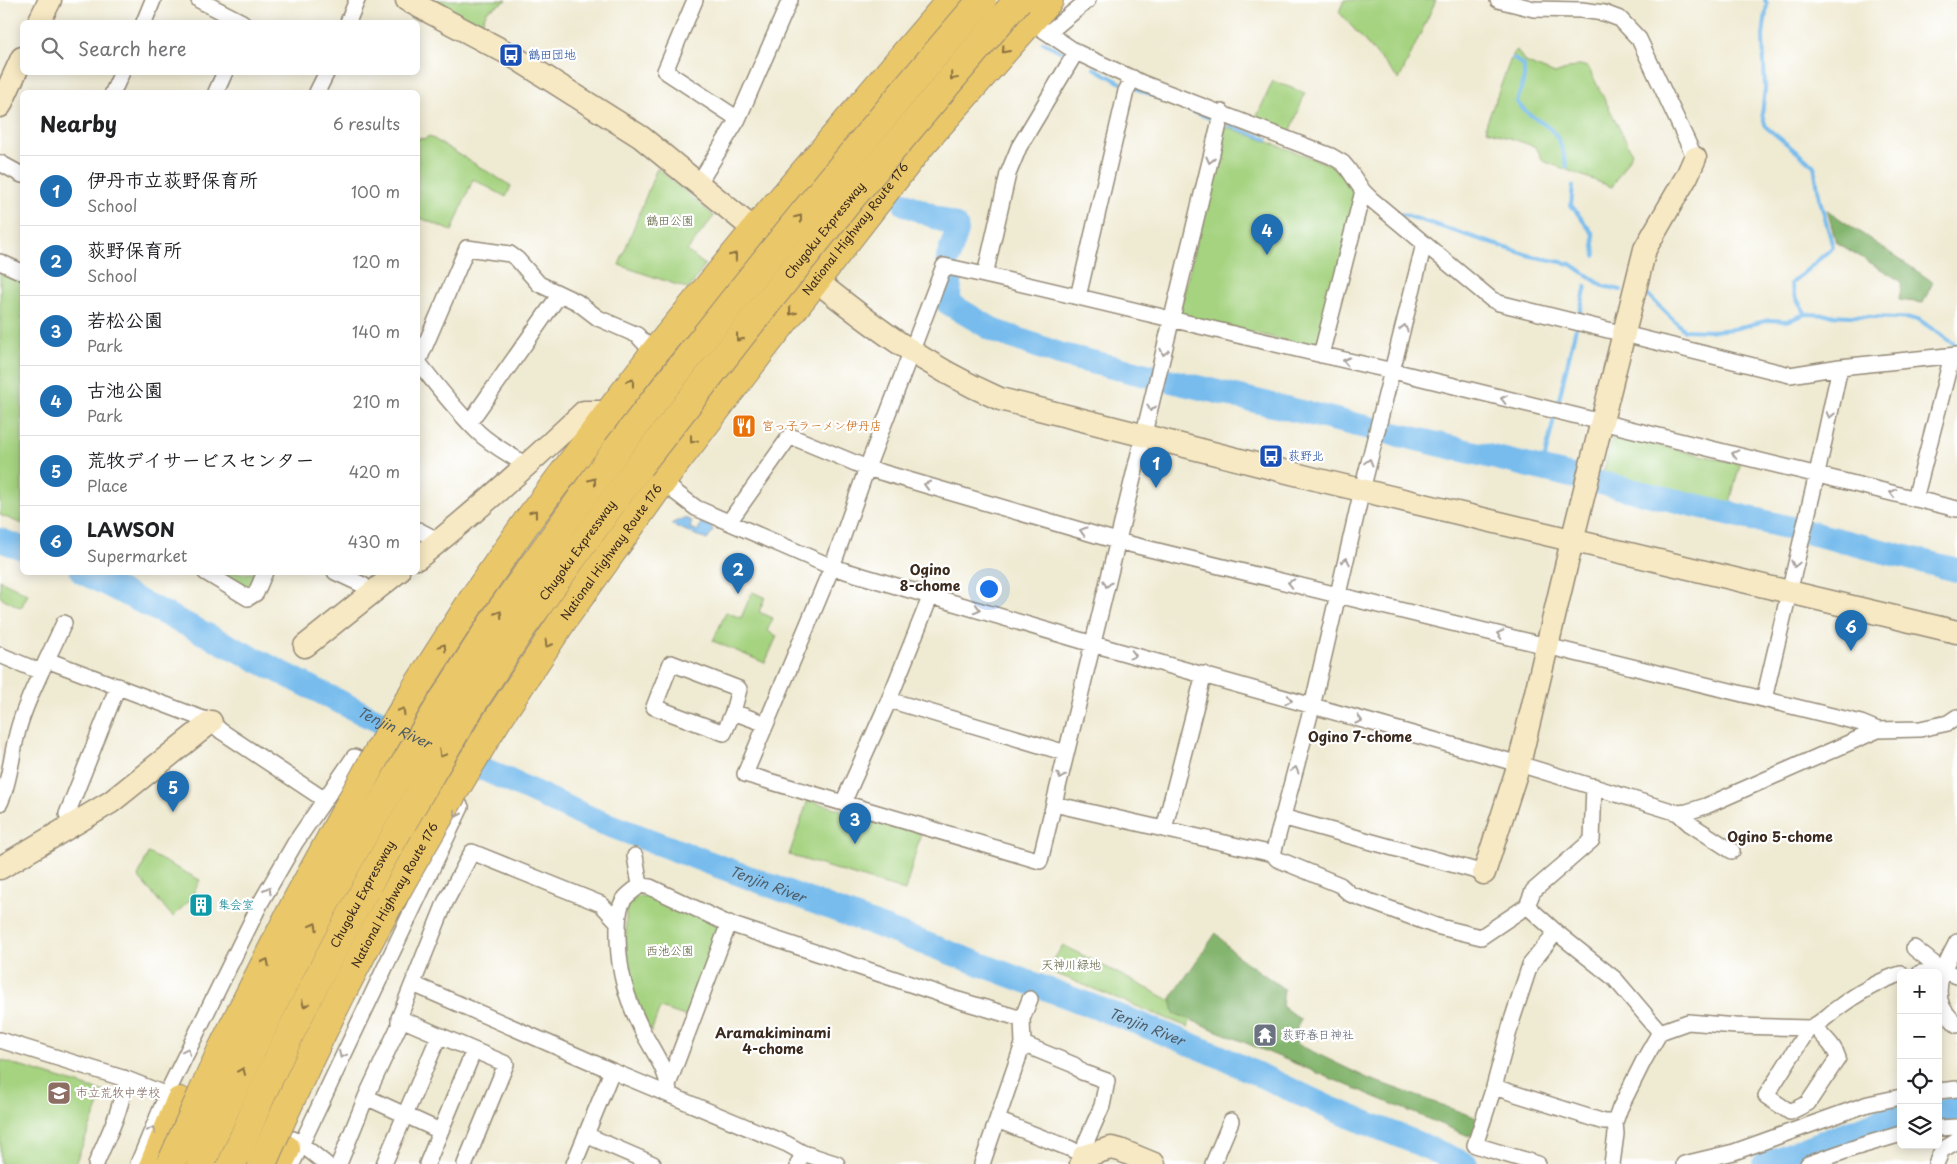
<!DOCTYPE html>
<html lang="en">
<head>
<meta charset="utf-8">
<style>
	body { margin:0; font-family:"Playpen Sans","Klee One",sans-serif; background:#f6f6f6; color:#202124 }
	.controls { position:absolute; right:15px; bottom:15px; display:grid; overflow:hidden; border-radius:8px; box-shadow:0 2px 12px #0003 }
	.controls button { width:45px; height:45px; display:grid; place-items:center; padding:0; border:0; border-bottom:1px solid #e0e0e0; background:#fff; color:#202124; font:25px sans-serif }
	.you { position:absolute; left:988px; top:588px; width:18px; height:18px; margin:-12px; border:4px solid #fff; border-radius:50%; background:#1a73e8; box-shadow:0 0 0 8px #1a73e833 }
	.badge { display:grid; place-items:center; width:32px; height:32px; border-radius:50%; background:#1f6fb2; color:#fff; font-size:16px; font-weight:700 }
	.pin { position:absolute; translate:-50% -41px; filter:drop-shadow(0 1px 2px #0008) }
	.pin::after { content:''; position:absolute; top:26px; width:18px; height:15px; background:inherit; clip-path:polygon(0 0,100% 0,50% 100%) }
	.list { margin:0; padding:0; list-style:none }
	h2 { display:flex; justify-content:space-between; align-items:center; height:65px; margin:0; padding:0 20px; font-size:21px }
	h2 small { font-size:16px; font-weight:400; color:#757577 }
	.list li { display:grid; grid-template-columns:32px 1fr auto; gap:15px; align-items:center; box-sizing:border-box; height:70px; padding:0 20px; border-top:1px solid #e0e0e0 }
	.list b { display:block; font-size:19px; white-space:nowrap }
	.list p { margin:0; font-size:16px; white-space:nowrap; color:#757577 }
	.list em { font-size:16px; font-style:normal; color:#757577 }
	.icon { flex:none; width:28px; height:28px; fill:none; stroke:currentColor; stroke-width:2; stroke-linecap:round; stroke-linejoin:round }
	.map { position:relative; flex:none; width:1957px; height:1164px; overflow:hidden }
	.search { position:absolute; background:#fff; box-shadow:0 2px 12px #0003; left:20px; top:20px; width:400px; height:55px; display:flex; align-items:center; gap:12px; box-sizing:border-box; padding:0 18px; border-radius:8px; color:#757577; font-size:19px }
	.panel { position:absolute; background:#fff; box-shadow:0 2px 12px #0003; left:20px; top:90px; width:400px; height:485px; border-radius:8px }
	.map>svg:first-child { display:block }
	.green { fill:#a5d380; stroke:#707e4f }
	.forest { fill:#84b56e; stroke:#607046 }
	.water { fill:#77bced; stroke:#597386 }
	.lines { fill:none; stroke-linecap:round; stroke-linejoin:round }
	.stream { stroke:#77bced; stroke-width:4 }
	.river { stroke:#77bced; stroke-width:24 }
	.street-casing { stroke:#958a78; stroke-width:18 }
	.secondary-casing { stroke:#958a78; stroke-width:25 }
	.highway-casing { stroke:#958a78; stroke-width:30 }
	.street { stroke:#fff; stroke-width:15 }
	.secondary { stroke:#f7e9c3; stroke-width:22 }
	.highway { stroke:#eac769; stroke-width:28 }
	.highway-bridge-casing { stroke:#958a78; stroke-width:30; stroke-linecap:butt }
	.highway-bridge { stroke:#eac769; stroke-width:28 }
	.oneway { stroke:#8a7140 }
	.oneway2 { stroke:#a79f9a }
	.labels { text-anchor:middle; stroke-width:4.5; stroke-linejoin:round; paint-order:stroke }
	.transit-label { font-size:12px; fill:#164399; stroke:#fff; text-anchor:start }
	.park-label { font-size:12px; fill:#5b5d3b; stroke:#fff }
	.street-label { font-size:12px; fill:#3b2a1e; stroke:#fff }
	.food-label { font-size:12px; fill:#c56008; stroke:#fff; text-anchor:start }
	.culture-label { font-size:12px; fill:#0d838f; stroke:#fff; text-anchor:start }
	.worship-label { font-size:12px; fill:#5b616d; stroke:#fff; text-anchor:start }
	.education-label { font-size:12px; fill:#785e54; stroke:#fff; text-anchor:start }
	.neighbourhood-label { font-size:14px; font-weight:bold; fill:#3b2a1e; stroke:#fff }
	.water-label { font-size:14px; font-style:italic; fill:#505d66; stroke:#fff }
</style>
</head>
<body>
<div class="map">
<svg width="1957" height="1164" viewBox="0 0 1957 1164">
	<rect width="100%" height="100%" fill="#fff"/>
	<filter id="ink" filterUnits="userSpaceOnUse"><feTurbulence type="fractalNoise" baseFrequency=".02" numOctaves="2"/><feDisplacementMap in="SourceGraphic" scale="10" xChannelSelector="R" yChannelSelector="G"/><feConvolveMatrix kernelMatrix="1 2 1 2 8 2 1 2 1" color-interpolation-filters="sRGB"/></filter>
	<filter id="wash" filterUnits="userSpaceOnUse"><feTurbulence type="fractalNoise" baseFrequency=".0096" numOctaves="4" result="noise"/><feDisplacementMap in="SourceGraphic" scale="20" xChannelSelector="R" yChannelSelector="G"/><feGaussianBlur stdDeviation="1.12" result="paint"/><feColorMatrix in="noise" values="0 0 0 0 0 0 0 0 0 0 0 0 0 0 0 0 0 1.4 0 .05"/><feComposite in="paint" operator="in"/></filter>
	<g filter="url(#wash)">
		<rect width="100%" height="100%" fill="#efead2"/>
		<path class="green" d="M423,0H507L487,11L478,31Z
			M1344,0H1436L1399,80L1339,12Z
			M1517,50L1525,62L1555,74L1580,65L1588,67L1632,153L1612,187L1543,161L1536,147L1487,130L1486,125L1513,53Z
			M1273,81L1305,93L1290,133L1255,120Z
			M1228,127L1328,164C1343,173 1350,184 1356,200L1319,349L1179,314L1223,129Z
			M429,136L511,186L506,197L473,179L452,231L418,217V138L425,139Z
			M657,168L714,216L687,251L705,265L689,289L619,265Z
			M0,270L22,280V524L0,515Z
			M1613,435L1740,464L1730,503L1603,473Z
			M215,573H258L252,587L244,590Z
			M0,580L28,594L21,608L0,597Z
			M752,592L765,597L759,612L773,618L767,631L777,636L765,663L713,641L726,612L741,618Z
			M808,800L921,833L905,891L789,855Z
			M148,853L200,880L190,900L173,917L138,877Z
			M639,896L657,897L725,927L691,1018L660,1008L651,1032L630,993L626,975V908L632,899Z
			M1063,945L1193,1012L1188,1027L1047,970Z
			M0,1060L104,1092L75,1164H0Z"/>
		<path class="forest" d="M1827,210L1933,282L1923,303L1899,300L1902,282L1836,242Z
			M1216,933L1235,954L1284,989L1282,1006L1301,1020L1297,1027V1044L1367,1078L1480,1119L1476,1133L1469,1136L1174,1013L1171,998Z"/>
		<path class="water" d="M684,518L692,521L690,528L698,531L701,522L711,526L713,531L707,540L671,524Z"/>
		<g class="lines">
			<path class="stream" d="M1765,0L1767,4L1763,36L1765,89L1762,114L1766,127L1814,166L1820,200L1833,247L1791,284L1796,298L1806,314L1918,319L1957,346
				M1043,42L1066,54
				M1513,58L1524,66V78L1517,102C1528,118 1545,121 1555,134C1562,143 1564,157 1567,167
				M1094,68L1121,83
				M1137,89L1212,119
				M1229,125L1267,139
				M1573,186L1571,205L1593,234L1595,256
				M1402,214L1531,256L1571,264L1603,286L1621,290
				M1645,294L1648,295L1684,330L1711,331L1733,329L1769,320L1787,321L1806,314
				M1578,320L1586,286
				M1557,408L1576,327
				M1542,470L1555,414"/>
			<g class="river">
				<path d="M905,204L956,226L957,231L948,258"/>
				<path d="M951,276L948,303L995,331L1062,355L1791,528L1957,570"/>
				<path d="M0,540L22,548"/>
				<path id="s1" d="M82,572L362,713L590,818L1143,1025L1219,1056L1332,1109L1412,1141L1466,1164"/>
				<path d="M1938,1111L1957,1109"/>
				<path d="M1764,1164L1881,1120L1901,1117"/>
			</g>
		</g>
	</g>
	<g filter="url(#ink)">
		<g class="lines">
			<g class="street-casing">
				<path id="street" d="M199,0L242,22
					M695,0L665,71L738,119L699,183
					M1498,0L1534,9L1581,10L1604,13L1620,19L1639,39L1695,158
					M1030,21L1076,52L1142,83L1331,156L1343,163L1348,169L1363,191L1372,200L1491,299L1499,303L1790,375L1840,367L1957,355
					M144,22L153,0
					M348,22L357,0
					M1048,33L1088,0
					M113,92L122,72
					M216,92L225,72
					M317,92L327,72
					M1222,112L1040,861L745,774L832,567L867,468L944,266C1094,299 1243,338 1393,371L1957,509
					M738,119L790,0
					M0,163L22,175
					M0,262L22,272
					M985,275L1008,174L1019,147L1076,52
					M1078,297L1126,91L1133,78
					M1321,355L1363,191
					M418,362L467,248L510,254L517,259L539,284L577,302L598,318L637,335L654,353
					M418,362C437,386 456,411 479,433C493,446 511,455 527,466
					M469,423L560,294
					M662,482L696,508L832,567L1093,644L1519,764L1678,813L1687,812L1706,806L1878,730L1920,729L1948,723L1957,717
					M1915,499L1952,356
					M729,522L790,436L867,468L1117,541L1861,723L1878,730
					M418,530L439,541
					M205,572L248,598L256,593L265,572
					M335,572L363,585L371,594
					M0,655L41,672L64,623
					M47,660L211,722L221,731L325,800
					M1764,699L1817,474L1840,367
					M889,700L1066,753
					M733,712L739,689L671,663L654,707L724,733L733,712L766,724
					M1594,786L1592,840L1533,891L1527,906L1556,932L1615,979L1660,1032
					M0,803C10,781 11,757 17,734C22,712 32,692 41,672
					M843,803L889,700L931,595
					M1054,804L1273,854L1312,707L1362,490L1424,244
					M1678,813L1690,824L1732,851
					M1282,817L1484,873
					M73,825L67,814L118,686
					M1164,829L1204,674
					M1273,854L1277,859L1340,885L1350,894L1436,926L1481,937L1527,906
					M635,856L640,885
					M1957,942C1947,961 1933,985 1942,1006C1945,1014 1952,1019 1957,1025
					M1914,948L1943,971L1957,976
					M1920,973L1943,971
					M413,984L612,1071
					M399,1018L506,1064L465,1164
					M1809,1028L1766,1096L1790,1112L1808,1103L1838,1058C1834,1044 1823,1038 1815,1026
					M0,1040L129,1080L167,1095
					M669,1082L729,923
					M1494,1087L1604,1122H1615
					M1938,1091L1957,1089
					M669,1094C669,1071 651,1049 641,1028C626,997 619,973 618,939C618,927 617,911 623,901C626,895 635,890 640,885L650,887L724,922L958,1000L1022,1019
					M366,1097L440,1131
					M997,1120L1071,1149L1084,1156L1086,1142L1102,1106L1107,1081L1082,1072L1074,1065L1023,1044L1022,1019L1030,999
					M1938,1128L1957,1127
					M586,1135L653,1164
					M293,1139L300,1143L326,1164
					M96,1164C106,1139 125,1105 124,1078
					M138,1164L171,1085L261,902L295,843L354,757L403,780
					M292,1164L461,807L444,799
					M339,1164L366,1097L399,1026V1018L445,903L472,852L601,904L618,922
					M384,1164L439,1036
					M427,1164L474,1050
					M574,1164L612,1071L787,1144L803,1153
					M798,1164L803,1153L837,1164
					M982,1164L1023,1044
					M1213,1164L1231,1121
					M1538,1164L1475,1145L1494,1087L1512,1020L1530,965L1556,932
					M1612,1164L1616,1134L1615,1122L1620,1108L1644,1060L1660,1032L1688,1022L1736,1026L1809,1028C1819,1025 1826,1017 1835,1010C1855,995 1877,981 1901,974
					M1684,1164L1734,1152L1868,1104L1901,1097
					M1808,1164L1857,1147L1901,1134
					M1936,1164L1942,1150L1957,1141"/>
			</g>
			<g class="secondary-casing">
				<path id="secondary" d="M407,0L511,55L641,137L767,240
					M39,22L50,0
					M0,106L22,58
					M803,270C867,322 924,366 1000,399L1319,480L1957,632
					M418,558C476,512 530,463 584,412H609
					M305,646L398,572
					M0,868L111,802L211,722
					M1484,873L1519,764L1572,541L1645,249L1687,176L1695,158
					M1081,1164L1084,1156L1111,1148L1120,1150L1154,1164"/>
			</g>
			<g class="highway-casing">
				<g id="highway">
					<path d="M416,688L475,596L526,523L654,353L755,230L951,0"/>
					<path d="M444,699L501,610L617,449"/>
					<path id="s2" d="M467,712L521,629L639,466"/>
					<path id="s3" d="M494,725L563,620L674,465L764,347L921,145L1049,0"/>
					<path d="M154,1164L180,1101"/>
					<path d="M279,1164L286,1149"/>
				</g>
			</g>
			<use href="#street" class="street"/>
			<use href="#secondary" class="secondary"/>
			<use href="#highway" class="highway"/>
			<g class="highway-bridge-casing">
				<g id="highway-bridge">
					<path d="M617,449C735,296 856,146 982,0"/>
					<path id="s4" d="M639,466L746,329L851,198L1018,0"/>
					<path d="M171,1164L222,1049L297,900L377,754L416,688"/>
					<path d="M201,1164C227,1104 253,1044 283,985C331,887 387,792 444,699"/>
					<path id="s5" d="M232,1164C246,1133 258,1101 273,1070C330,947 398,829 467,712"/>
					<path id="s6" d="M262,1164C296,1086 332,1009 372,935C411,864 452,794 494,725"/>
				</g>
			</g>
			<use href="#highway-bridge" class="highway-bridge"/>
		</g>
		<defs><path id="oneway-chevron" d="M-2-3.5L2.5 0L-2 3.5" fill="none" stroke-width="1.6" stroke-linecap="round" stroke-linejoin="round" transform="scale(1.25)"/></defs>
		<g class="oneway">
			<use href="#oneway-chevron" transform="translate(1005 50) rotate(132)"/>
			<use href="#oneway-chevron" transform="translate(953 77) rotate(130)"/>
			<use href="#oneway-chevron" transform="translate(799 218) rotate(-51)"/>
			<use href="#oneway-chevron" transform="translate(734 256) rotate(-51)"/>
			<use href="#oneway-chevron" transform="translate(792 312) rotate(129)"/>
			<use href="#oneway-chevron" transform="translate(739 338) rotate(128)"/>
			<use href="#oneway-chevron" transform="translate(631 382) rotate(-53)"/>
			<use href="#oneway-chevron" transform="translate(693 440) rotate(127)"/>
			<use href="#oneway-chevron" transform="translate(593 481) rotate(-54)"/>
			<use href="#oneway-chevron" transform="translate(534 513) rotate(-53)"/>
			<use href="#oneway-chevron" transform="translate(499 614) rotate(-57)"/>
			<use href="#oneway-chevron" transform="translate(548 644) rotate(123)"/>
			<use href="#oneway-chevron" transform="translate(443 647) rotate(-57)"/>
			<use href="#oneway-chevron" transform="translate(402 711) rotate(-59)"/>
			<use href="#oneway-chevron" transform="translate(442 754) rotate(121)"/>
			<use href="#oneway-chevron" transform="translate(314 926) rotate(-62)"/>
			<use href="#oneway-chevron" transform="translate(266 962) rotate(-63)"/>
			<use href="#oneway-chevron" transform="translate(305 1004) rotate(116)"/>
			<use href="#oneway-chevron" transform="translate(242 1071) rotate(-67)"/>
		</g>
		<g class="oneway2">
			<use href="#oneway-chevron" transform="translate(1210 160) rotate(104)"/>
			<use href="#oneway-chevron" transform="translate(1404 328) rotate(-76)"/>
			<use href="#oneway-chevron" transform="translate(1164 352) rotate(103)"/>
			<use href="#oneway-chevron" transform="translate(1346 361) rotate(-167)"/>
			<use href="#oneway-chevron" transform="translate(1504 399) rotate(-166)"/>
			<use href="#oneway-chevron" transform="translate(1151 408) rotate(104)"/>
			<use href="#oneway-chevron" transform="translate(1830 415) rotate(102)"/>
			<use href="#oneway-chevron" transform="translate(1735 454) rotate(-166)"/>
			<use href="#oneway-chevron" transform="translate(1369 462) rotate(-75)"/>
			<use href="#oneway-chevron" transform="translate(927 485) rotate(-164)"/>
			<use href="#oneway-chevron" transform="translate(1893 493) rotate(-166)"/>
			<use href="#oneway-chevron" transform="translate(1083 531) rotate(-164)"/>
			<use href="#oneway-chevron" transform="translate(1346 561) rotate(-77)"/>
			<use href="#oneway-chevron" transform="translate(1795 564) rotate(103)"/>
			<use href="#oneway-chevron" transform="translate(1291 583) rotate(-167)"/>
			<use href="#oneway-chevron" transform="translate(1107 584) rotate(103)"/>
			<use href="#oneway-chevron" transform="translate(977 609) rotate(17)"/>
			<use href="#oneway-chevron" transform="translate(1500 634) rotate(-166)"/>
			<use href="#oneway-chevron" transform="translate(1133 655) rotate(15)"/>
			<use href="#oneway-chevron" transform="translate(1289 700) rotate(17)"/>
			<use href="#oneway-chevron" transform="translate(1359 720) rotate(16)"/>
			<use href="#oneway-chevron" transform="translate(1295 770) rotate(-75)"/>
			<use href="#oneway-chevron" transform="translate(1061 776) rotate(104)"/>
			<use href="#oneway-chevron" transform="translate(457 814) rotate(114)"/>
			<use href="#oneway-chevron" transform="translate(268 890) rotate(-60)"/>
			<use href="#oneway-chevron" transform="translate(187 1051) rotate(-64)"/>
			<use href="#oneway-chevron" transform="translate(342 1055) rotate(115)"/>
			<use href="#oneway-chevron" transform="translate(152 1130) rotate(-68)"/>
		</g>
	</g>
	<defs>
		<g id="bus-square" transform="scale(1.25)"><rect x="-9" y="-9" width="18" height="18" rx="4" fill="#1a4fb4" stroke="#fff"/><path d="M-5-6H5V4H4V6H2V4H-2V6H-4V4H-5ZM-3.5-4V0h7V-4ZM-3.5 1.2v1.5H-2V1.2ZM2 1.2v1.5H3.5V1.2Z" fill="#fff"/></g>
		<g id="restaurant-square" transform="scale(1.25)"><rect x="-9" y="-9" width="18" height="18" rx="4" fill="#e8710a" stroke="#fff"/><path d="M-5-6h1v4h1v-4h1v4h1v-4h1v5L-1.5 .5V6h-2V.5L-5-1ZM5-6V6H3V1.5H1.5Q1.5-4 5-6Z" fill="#fff"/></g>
		<g id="building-square" transform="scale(1.25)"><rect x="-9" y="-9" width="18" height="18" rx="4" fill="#0f9aa8" stroke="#fff"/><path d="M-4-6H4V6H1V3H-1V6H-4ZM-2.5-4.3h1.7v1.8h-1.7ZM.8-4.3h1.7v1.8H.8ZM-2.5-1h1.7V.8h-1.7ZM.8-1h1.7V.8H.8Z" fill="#fff"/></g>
		<g id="temple-square" transform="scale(1.25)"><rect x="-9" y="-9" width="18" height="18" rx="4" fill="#6b7280" stroke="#fff"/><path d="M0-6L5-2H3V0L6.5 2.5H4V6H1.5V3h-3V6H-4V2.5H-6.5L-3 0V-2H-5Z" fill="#fff"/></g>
		<g id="school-square" transform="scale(1.25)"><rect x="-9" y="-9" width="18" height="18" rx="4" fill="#8d6e63" stroke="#fff"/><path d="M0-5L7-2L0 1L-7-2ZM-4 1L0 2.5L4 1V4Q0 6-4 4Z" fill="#fff"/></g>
	</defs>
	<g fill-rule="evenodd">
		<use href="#bus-square" x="511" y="55"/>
		<use href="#restaurant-square" x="744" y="426"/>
		<use href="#bus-square" x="1271" y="456"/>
		<use href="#building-square" x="201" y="905"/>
		<use href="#temple-square" x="1265" y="1035"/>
		<use href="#school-square" x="59" y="1093"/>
	</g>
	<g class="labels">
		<g class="transit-label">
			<text x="528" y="59">鶴田団地</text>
			<text x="1288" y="460">荻野北</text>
		</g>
		<g class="park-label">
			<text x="670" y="225">鶴田公園</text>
			<text x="670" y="955">西池公園</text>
			<text x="1071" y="969">天神川緑地</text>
		</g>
		<g class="street-label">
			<text dy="4" stroke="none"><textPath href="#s4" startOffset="300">Chugoku Expressway</textPath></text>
			<text dy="4" stroke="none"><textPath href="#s3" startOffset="614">National Highway Route 176</textPath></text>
			<text dy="4" stroke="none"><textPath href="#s2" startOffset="196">Chugoku Expressway</textPath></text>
			<text dy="4" stroke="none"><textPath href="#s3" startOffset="209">National Highway Route 176</textPath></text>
			<text dy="4" stroke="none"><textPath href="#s5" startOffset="300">Chugoku Expressway</textPath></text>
			<text dy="4" stroke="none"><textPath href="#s6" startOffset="300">National Highway Route 176</textPath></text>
		</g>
		<g class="food-label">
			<text x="762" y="430">宮っ子ラーメン伊丹店</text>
		</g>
		<g class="culture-label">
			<text x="218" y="909">集会室</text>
		</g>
		<g class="worship-label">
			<text x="1282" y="1039">荻野春日神社</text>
		</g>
		<g class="education-label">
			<text x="76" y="1097">市立荒牧中学校</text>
		</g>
		<g class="neighbourhood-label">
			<text x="930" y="575">Ogino<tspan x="930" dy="16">8-chome</tspan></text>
			<text x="1360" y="742">Ogino 7-chome</text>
			<text x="1780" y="842">Ogino 5-chome</text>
			<text x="773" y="1038">Aramakiminami<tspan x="773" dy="16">4-chome</tspan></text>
		</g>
		<g class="water-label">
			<text dy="5" stroke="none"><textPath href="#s1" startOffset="349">Tenjin River</textPath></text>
			<text dy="5" stroke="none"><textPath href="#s1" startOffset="754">Tenjin River</textPath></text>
			<text dy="5" stroke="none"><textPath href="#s1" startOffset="1159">Tenjin River</textPath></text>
		</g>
	</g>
</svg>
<div class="controls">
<button>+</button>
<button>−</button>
<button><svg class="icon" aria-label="locate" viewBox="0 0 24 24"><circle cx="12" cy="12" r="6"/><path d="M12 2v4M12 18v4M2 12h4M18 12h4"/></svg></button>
<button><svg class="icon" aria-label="layers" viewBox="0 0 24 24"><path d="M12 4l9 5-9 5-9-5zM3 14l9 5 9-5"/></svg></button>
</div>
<div class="you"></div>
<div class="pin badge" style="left:1156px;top:488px">1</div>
<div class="pin badge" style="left:738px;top:594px">2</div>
<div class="pin badge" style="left:855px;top:844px">3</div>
<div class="pin badge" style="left:1267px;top:255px">4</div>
<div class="pin badge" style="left:173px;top:812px">5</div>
<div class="pin badge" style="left:1851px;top:651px">6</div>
<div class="search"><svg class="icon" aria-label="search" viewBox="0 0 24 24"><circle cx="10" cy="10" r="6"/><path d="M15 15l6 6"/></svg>Search here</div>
<section class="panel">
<h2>Nearby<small>6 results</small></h2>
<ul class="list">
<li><span class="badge">1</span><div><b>伊丹市立荻野保育所</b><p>School</p></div><em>100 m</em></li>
<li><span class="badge">2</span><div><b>荻野保育所</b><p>School</p></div><em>120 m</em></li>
<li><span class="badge">3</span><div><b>若松公園</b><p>Park</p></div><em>140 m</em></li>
<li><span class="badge">4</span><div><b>古池公園</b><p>Park</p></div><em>210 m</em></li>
<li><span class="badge">5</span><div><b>荒牧デイサービスセンター</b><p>Place</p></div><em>420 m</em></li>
<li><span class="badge">6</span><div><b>LAWSON</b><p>Supermarket</p></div><em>430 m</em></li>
</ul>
</section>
</div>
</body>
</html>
